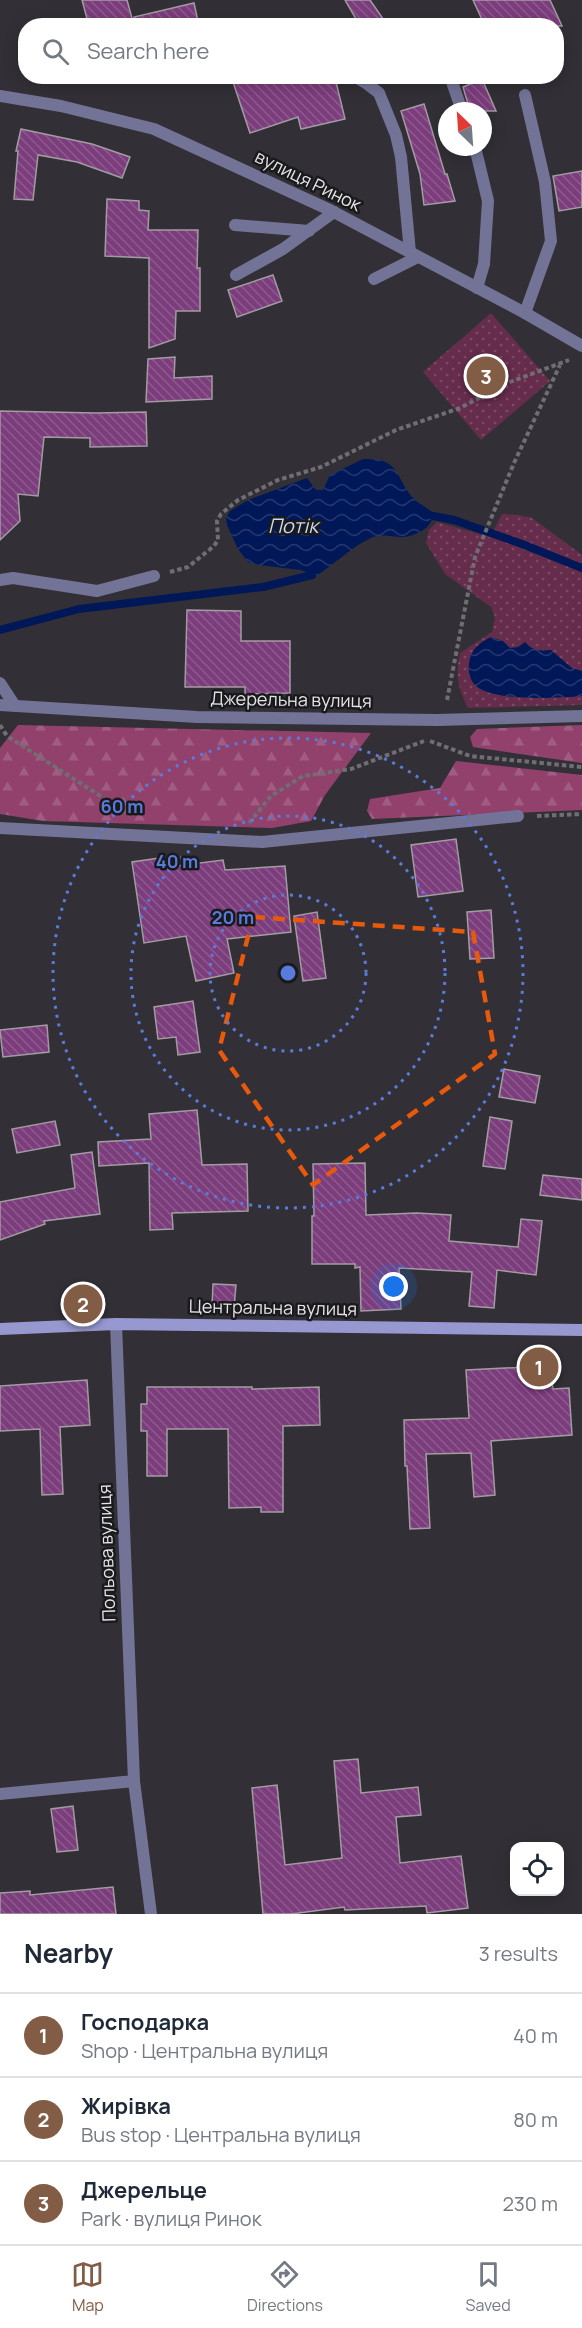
<!DOCTYPE html>
<html lang="en">
<head>
<meta charset="utf-8">
<style>
	body { margin:0; font-family:Manrope,sans-serif; background:#f6f6f7; color:#1f2937 }
	.controls { position:absolute; right:18px; bottom:18px; display:grid; overflow:hidden; border-radius:12px; box-shadow:0 3px 15px #0003 }
	.controls button { width:54px; height:54px; display:grid; place-items:center; padding:0; border:0; border-bottom:2px solid #e0e1e3; background:#fff; color:#1f2937; font:30px sans-serif }
	.compass { position:absolute; left:438px; top:102px; width:54px; height:54px; border-radius:50%; background:#fff; box-shadow:0 3px 15px #0003; rotate:335deg }
	.you { position:absolute; left:394px; top:1287px; width:21px; height:21px; margin:-15px; border:4px solid #fff; border-radius:50%; background:#1a73e8; box-shadow:0 0 0 9px #1a73e833 }
	.badge { display:grid; place-items:center; width:39px; height:39px; border-radius:50%; background:#835c46; color:#fff; font-size:20px; font-weight:700 }
	.pin { position:absolute; translate:-50% -50%; border:3px solid #fff; box-shadow:0 2px 6px #0006 }
	.list { margin:0; padding:0; list-style:none }
	h2 { display:flex; justify-content:space-between; align-items:center; height:78px; margin:0; padding:0 24px; font-size:26px }
	h2 small { font-size:20px; font-weight:400; color:#747a83 }
	.list li { display:grid; grid-template-columns:39px 1fr auto; gap:18px; align-items:center; box-sizing:border-box; height:84px; padding:0 24px; border-top:2px solid #e0e1e3 }
	.list b { display:block; font-size:22px; white-space:nowrap }
	.list p { margin:0; font-size:20px; white-space:nowrap; color:#747a83 }
	.list em { font-size:20px; font-style:normal; color:#747a83 }
	.icon { flex:none; width:33px; height:33px; fill:none; stroke:currentColor; stroke-width:2; stroke-linecap:round; stroke-linejoin:round }
	.map { position:relative; flex:none; width:582px; height:1914px; overflow:hidden }
	.search { position:absolute; background:#fff; box-shadow:0 3px 15px #0003; left:18px; right:18px; top:18px; height:66px; display:flex; align-items:center; gap:15px; box-sizing:border-box; padding:0 21px; border-radius:24px; color:#747a83; font-size:22px }
	.sheet { height:330px; background:#fff }
	nav { display:flex; justify-content:space-around; align-items:center; box-sizing:border-box; height:84px; border-top:2px solid #e0e1e3; background:#fff; font-size:16px; color:#747a83 }
	nav a { display:grid; justify-items:center; gap:3px }
	nav .on { color:#835c46 }
	.map>svg:first-child { display:block }
	.green { fill:url(#green-dots) }
	.forest { fill:url(#forest-firs) }
	.water { fill:url(#water-waves) }
	.lines { fill:none; stroke-linecap:round; stroke-linejoin:round }
	.stream { stroke:#001758; stroke-width:8 }
	.building { fill:url(#building-back-hatch); stroke:#a29ca2; stroke-width:1.5 }
	.path { stroke:#706e73; stroke-width:4; stroke-dasharray:4.5 3; stroke-linecap:butt }
	.lane { stroke:#737397; stroke-width:12 }
	.street { stroke:#737397; stroke-width:12 }
	.secondary { stroke:#9798d0; stroke-width:12 }
	.marked { fill:none; stroke:#e8590c; stroke-width:4.5; stroke-dasharray:12 8; stroke-linejoin:round }
	.ring { fill:none; stroke:#597bdc; stroke-width:3; stroke-dasharray:3 6 }
	.labels { text-anchor:middle; stroke-width:5; stroke-linejoin:round; paint-order:stroke }
	.street-label { font-size:18px; fill:#e5e3e7; stroke:#1a191b }
	.water-label { font-size:20px; font-style:italic; fill:#cdd8ec; stroke:#1a191b }
	.centre { fill:#597bdc; stroke:#1a191b; stroke-width:3 }
	.ring-label { font-size:18px; text-anchor:middle; font-weight:bold; fill:#597bdc; stroke:#1a191b; stroke-width:5; stroke-linejoin:round; paint-order:stroke }
</style>
</head>
<body>
<div class="map">
<svg width="582" height="1914" viewBox="0 0 582 1914">
	<defs>
		<pattern id="green-dots" width="8" height="8" patternUnits="userSpaceOnUse" patternTransform="scale(1.5)"><rect width="8" height="8" fill="#662c4c"/><path d="M2 2h.1M6 6h.1" fill="none" stroke="#7c4a66" stroke-width="1.8" stroke-linecap="round"/></pattern>
		<pattern id="forest-firs" width="22" height="20" patternUnits="userSpaceOnUse" patternTransform="scale(1.5)"><rect width="22" height="20" fill="#92416d"/><path d="M5 1l3.5 6h-7zM16 11l3.5 6h-7z" fill="#a15c82"/></pattern>
		<pattern id="water-waves" width="16" height="10" patternUnits="userSpaceOnUse" patternTransform="scale(1.5)"><rect width="16" height="10" fill="#001758"/><path d="M0 5q4-4 8 0t8 0" fill="none" stroke="#253970"/></pattern>
		<pattern id="building-back-hatch" width="6" height="6" patternUnits="userSpaceOnUse" patternTransform="scale(1.5)"><rect width="6" height="6" fill="#7c3d7c"/><path d="M-1 5l2 2M0 0l6 6M5-1l2 2" fill="none" stroke="#8e598f"/></pattern>
	</defs>
	<rect width="100%" height="100%" fill="#323036"/>
	<path class="green" d="M491,313L550,381L481,440L423,372Z
		M502,514L518,515L532,518L582,555V705L468,708C458,688 455,675 460,653L492,632L495,617L491,607L445,574L426,543L429,530L437,522L490,537Z"/>
	<path class="forest" d="M18,725L371,733L325,795L311,821L272,828L43,821L0,814V748Z
		M582,725V763L473,747L470,737L477,729Z
		M456,761L582,775V810L372,819L367,811L370,799L440,788Z"/>
	<path class="water" d="M363,459C397,458 394,471 409,493C414,501 425,506 432,512C436,526 417,535 405,537C391,538 382,532 369,539C350,548 334,565 316,576L301,570L258,565L248,562L238,549L227,525L226,518L230,511L248,500L307,478L316,490H323L330,475Z
		M491,637L503,641L510,648L518,647L525,642C533,651 539,651 551,650L572,668L582,671V696C557,698 495,702 476,686C470,681 468,671 469,664C470,650 479,643 491,637Z"/>
	<g class="lines">
		<path class="stream" d="M433,516L454,520L522,544L582,568
			M0,630L79,609L263,587L312,575"/>
	</g>
	<path class="building" d="M82,0H127L133,22L120,26H89Z
		M345,0H370L388,26H360Z
		M473,0H550L562,26H485Z
		M194,3L199,26H134V17Z
		M231,76H322L323,81L335,78L345,119L301,129L298,117L250,133Z
		M482,79L496,111H470L463,87Z
		M424,104L445,174H447L455,201L424,205L420,174L401,111Z
		M21,129L92,144L130,157L122,178L77,162L38,155L33,200L14,199L18,151H16Z
		M582,171V207L559,211L553,176Z
		M107,199L139,201V210L149,211L148,230H198L197,268H200V311H176L175,339L149,348V258L105,256Z
		M273,275L282,301L237,317L228,290Z
		M175,357L174,378L212,376V399L146,402L148,359Z
		M0,411L96,413L146,412L147,446L90,447V438L44,437L38,496L18,494L20,521L0,540Z
		M187,610L241,611V641H290V693L245,694V687H185Z
		M456,839L463,891L418,897L411,845Z
		M159,858L161,868L223,860L225,870L285,866L291,932L227,939L234,973L196,981L186,936L144,943L132,862Z
		M491,910L494,958L470,959L467,912Z
		M317,912L326,978L303,981L294,916Z
		M193,1001L200,1052L178,1055L176,1037L158,1039L154,1007Z
		M47,1025L49,1052L3,1057L0,1030Z
		M504,1069L540,1076L535,1103L499,1097Z
		M197,1110L202,1165L247,1164L248,1211L172,1213L173,1229L150,1230L149,1163L99,1166L98,1142L151,1139L149,1114Z
		M490,1117L512,1121L505,1169L483,1166Z
		M55,1121L60,1145L17,1153L12,1129Z
		M92,1152L100,1214L44,1221L45,1224L0,1240V1202L75,1188L71,1155Z
		M365,1163L366,1215L417,1213L451,1215L449,1241L518,1247L521,1219L542,1221L536,1275L497,1270L494,1308L469,1306L472,1272L399,1268L401,1309L361,1311L360,1267L355,1268V1264H312V1216H314L313,1164Z
		M543,1175L582,1179V1200L540,1195Z
		M213,1284L236,1285L234,1308L212,1307Z
		M550,1359L553,1389L569,1388L572,1435L491,1441L495,1495L474,1497L471,1453L426,1454L430,1528L410,1529L407,1466H405L404,1420L469,1418L466,1370L527,1367L526,1361Z
		M87,1380L90,1425L60,1427L63,1494L42,1495L40,1429L0,1431V1386Z
		M147,1387H252V1389L319,1387L320,1425L283,1426V1512H261V1507L229,1508L228,1429H167V1476H147V1431H141V1404H147Z
		M358,1759L361,1793L418,1787L421,1815L396,1817L400,1863L461,1856L468,1908L427,1913L426,1906L345,1910L344,1907L291,1914H263L252,1788L277,1785L285,1865L342,1858L334,1761Z
		M73,1806L78,1850L57,1852L51,1809Z
		M113,1887L116,1914H0V1893L30,1891V1895Z"/>
	<g class="lines">
		<path class="path" d="M170,572L188,567L214,546L218,540L217,521L221,514L238,500L278,480L321,467L396,430L460,408L510,382L569,360
			M447,700L475,557L514,463L560,365
			M0,725L7,736L130,815
			M430,741L470,756L582,767
			M537,816L582,814
			M249,823L271,796L303,776L351,769L424,741"/>
		<path class="lane" d="M354,76L366,83L379,93L396,135L401,157L410,252
			M450,76L462,111
			M475,147L488,201L484,264L477,288
			M235,225L309,231
			M236,275L283,249L334,212
			M374,279L418,257
			M525,313L551,241L545,182L525,95
			M0,683L15,706"/>
		<path class="street" d="M0,96L61,106L154,129L330,210L525,313L582,346
			M0,580L13,578L97,591L154,576
			M0,705L197,717L437,720L582,716
			M0,828L262,842L518,816
			M116,1324L134,1781L151,1914
			M0,1794L134,1781"/>
		<path class="secondary" d="M0,1329L116,1324L582,1330"/>
	</g>
	<path class="marked" d="M253,917L473,932L495,1054L313,1185L219,1050Z"/>
	<g class="ring">
		<circle cx="288" cy="973" r="78"/>
		<circle cx="288" cy="973" r="157"/>
		<circle cx="288" cy="973" r="235"/>
	</g>
	<g class="labels">
		<g class="street-label">
			<text transform="translate(308 181) rotate(26)" y="6">вулиця Ринок</text>
			<text transform="translate(291 700) rotate(1)" y="6">Джерельна вулиця</text>
			<text transform="translate(273 1308) rotate(1)" y="6">Центральна вулиця</text>
			<text transform="translate(107 1553) rotate(-92)" y="6">Польова вулиця</text>
		</g>
		<g class="water-label">
			<text x="293" y="533">Потік</text>
		</g>
	</g>
	<circle cx="288" cy="973" r="9" class="centre"/>
	<g class="ring-label">
		<text x="122" y="813">60 m</text>
		<text x="177" y="868">40 m</text>
		<text x="233" y="924">20 m</text>
	</g>
</svg>
<div class="controls">
<button><svg class="icon" aria-label="locate" viewBox="0 0 24 24"><circle cx="12" cy="12" r="6"/><path d="M12 2v4M12 18v4M2 12h4M18 12h4"/></svg></button>
</div>
<svg class="compass" viewBox="-18 -18 36 36"><path d="M0-13l5 13h-10z" fill="#e53935"/><path d="M0 13l5-13h-10z" fill="#747a83"/></svg>
<div class="you"></div>
<div class="pin badge" style="left:539px;top:1367px">1</div>
<div class="pin badge" style="left:83px;top:1304px">2</div>
<div class="pin badge" style="left:486px;top:376px">3</div>
<div class="search"><svg class="icon" aria-label="search" viewBox="0 0 24 24"><circle cx="10" cy="10" r="6"/><path d="M15 15l6 6"/></svg>Search here</div>
</div>
<section class="sheet">
<h2>Nearby<small>3 results</small></h2>
<ul class="list">
<li><span class="badge">1</span><div><b>Господарка</b><p>Shop · Центральна вулиця</p></div><em>40 m</em></li>
<li><span class="badge">2</span><div><b>Жирівка</b><p>Bus stop · Центральна вулиця</p></div><em>80 m</em></li>
<li><span class="badge">3</span><div><b>Джерельце</b><p>Park · вулиця Ринок</p></div><em>230 m</em></li>
</ul>
</section>
<nav>
<a class="on"><svg class="icon" aria-label="map" viewBox="0 0 24 24"><path d="M3 6l6-2 6 2 6-2v14l-6 2-6-2-6 2zM9 4v14M15 6v14"/></svg>Map</a>
<a><svg class="icon" aria-label="directions" viewBox="0 0 24 24"><path d="M12 3l9 9-9 9-9-9zM9 14v-3h6M13 9l2 2-2 2"/></svg>Directions</a>
<a><svg class="icon" aria-label="saved" viewBox="0 0 24 24"><path d="M7 4h10v16l-5-4-5 4z"/></svg>Saved</a>
</nav>
</body>
</html>
